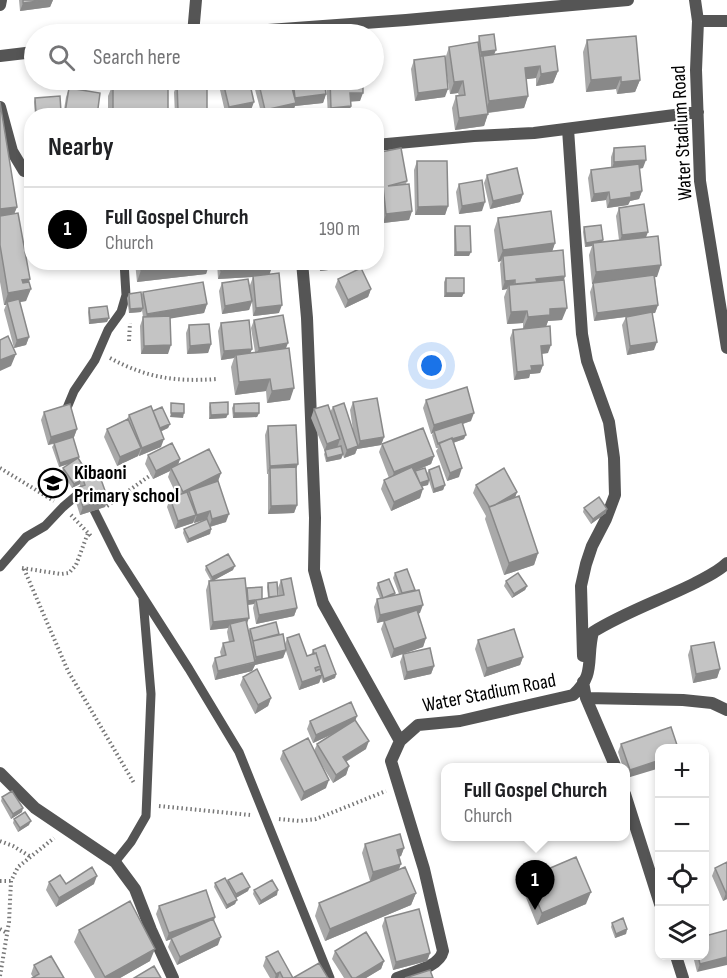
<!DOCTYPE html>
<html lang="en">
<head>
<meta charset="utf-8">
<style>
	body { margin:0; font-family:"Sofia Sans Condensed",sans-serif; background:#f2f2f2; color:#202124 }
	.controls { position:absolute; right:18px; bottom:18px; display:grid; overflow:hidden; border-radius:12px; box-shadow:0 3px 9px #0003 }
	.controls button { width:54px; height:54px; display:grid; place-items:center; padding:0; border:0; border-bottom:2px solid #e0e0e0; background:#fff; color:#202124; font:30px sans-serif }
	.you { position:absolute; left:432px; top:366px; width:21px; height:21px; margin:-15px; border:4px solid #fff; border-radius:50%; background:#1a73e8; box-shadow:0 0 0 9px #1a73e833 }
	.badge { display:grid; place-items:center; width:39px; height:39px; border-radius:50%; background:#000; color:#fff; font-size:20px; font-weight:700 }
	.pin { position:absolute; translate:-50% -50px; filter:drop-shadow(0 2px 3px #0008) }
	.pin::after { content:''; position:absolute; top:32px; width:21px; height:18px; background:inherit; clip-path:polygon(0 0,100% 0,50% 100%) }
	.popup { position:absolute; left:441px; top:763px; width:189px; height:78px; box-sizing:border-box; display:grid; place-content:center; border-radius:12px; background:#fff; filter:drop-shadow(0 2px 4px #0005); font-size:20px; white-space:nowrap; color:#757577 }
	.popup b { font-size:22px; color:#202124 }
	.popup::after { content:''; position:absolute; left:50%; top:100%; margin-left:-12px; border:12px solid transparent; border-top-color:#fff }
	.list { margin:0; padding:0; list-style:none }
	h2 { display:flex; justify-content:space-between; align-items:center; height:78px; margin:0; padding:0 24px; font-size:26px }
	h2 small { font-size:20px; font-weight:400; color:#757577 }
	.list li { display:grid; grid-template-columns:39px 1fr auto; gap:18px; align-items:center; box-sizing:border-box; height:84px; padding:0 24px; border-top:2px solid #e0e0e0 }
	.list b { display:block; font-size:22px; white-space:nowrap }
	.list p { margin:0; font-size:20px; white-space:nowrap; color:#757577 }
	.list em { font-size:20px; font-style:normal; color:#757577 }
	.icon { flex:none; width:33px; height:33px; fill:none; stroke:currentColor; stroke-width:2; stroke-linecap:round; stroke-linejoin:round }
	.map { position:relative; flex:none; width:727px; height:978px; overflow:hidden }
	.search { position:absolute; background:#fff; box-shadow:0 3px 9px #0003; left:24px; top:24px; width:360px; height:66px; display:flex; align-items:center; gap:15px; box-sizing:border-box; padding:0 21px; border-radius:33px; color:#757577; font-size:22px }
	.panel { position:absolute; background:#fff; box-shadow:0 3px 9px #0003; left:24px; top:108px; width:360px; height:162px; border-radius:24px }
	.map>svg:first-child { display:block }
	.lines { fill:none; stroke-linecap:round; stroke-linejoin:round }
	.path { stroke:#777; stroke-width:4; stroke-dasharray:1.5 3; stroke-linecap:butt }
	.service { stroke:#555; stroke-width:9 }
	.minor { stroke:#555; stroke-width:12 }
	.tertiary { stroke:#555; stroke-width:12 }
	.wall { fill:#a9a9a9 }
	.shaded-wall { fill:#898989 }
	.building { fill:#c4c4c4; stroke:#898989; stroke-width:1.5 }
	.labels { text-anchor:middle; stroke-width:4.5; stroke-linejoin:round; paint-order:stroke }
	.street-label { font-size:20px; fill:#000; stroke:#fff }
	.poi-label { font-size:20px; font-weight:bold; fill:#000; stroke:#fff; text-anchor:start }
</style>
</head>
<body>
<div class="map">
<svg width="727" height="978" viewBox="0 0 727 978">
	<rect width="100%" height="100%" fill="#fff"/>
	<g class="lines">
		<path class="path" d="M129,341L130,323
			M110,358C147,378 176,382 217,379
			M0,468L54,501
			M107,506L155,472
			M71,515L91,536
			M22,568L61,574L69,573L76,565L88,533
			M24,569L68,671L134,783
			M159,806L250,815
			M279,819L300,821L316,819L386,791
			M0,841L13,846L31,857
			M0,881H11
			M0,929L7,933
			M0,976L9,922L11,881L18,867L54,838"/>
		<path class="service" d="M64,415L74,391L95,360L108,330L121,312L126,295L124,262
			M90,502L118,558L189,669L239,752L330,978
			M0,567L26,537L45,526L63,507L83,490
			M115,862L131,842L146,816L151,694L143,599"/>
		<path class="minor" d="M695,0L698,21L696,70L700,181L727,348
			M0,5L1,0
			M698,21H727
			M193,34L196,0
			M0,107L12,151L24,171L32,173
			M568,129L582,334L587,361L609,422L614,458L615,495L606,519L592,546L586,564L581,586L583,656
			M376,145L474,136L534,133L698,112
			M302,262L307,318L315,518L314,570L323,603L400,741
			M583,682L586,698L616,768
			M586,698L683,700L712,703L727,710
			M0,773L35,808L115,862L135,889L151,930L173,978
			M625,794L660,904
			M676,956L683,978
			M397,978C411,972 439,968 443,951L424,869L391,761L400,741L418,725L460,721L573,695C596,675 586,659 593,632C625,612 661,600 695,583C706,577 718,572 727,563"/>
		<path class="tertiary" d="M211,34L406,20L628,0
			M0,56L34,52"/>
	</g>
	<path class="wall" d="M19,0H53L50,7L20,11Z
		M479,36L494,54L558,71L553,83L536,86V78L526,79L528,96L524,108L488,113L484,126L455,130L452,108L456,96H459L458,93L450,94L445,64V97L415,101L411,69L414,60L445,59L449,47L478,42Z
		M587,40L640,80L635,92L617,94L616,89L586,92L583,52Z
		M254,80H324L326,94L323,103L295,106L293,111L275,116H262L253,82Z
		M326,80H363L360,101H350L351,106L348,115L328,116Z
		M223,82L251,110L226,116L220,90Z
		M113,84L167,116H108V96Z
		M177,84L207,109L205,116H175L174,92Z
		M69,88L97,116H63L66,97Z
		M35,98L61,112L60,116H35L34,102Z
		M0,102L17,207L14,213L29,282L26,301L20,302L29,337L26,345L14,348L4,310L6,305H4L0,282Z
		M32,125V150L24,136L27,127Z
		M614,148L643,168L639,169L642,191L639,199L630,201L628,205L607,208L606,200L591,202L588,178L591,170L611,167V157Z
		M376,153L407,181L406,184L412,211L409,220L383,223L380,194H378L376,185Z
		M417,161L448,206L445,215H415L414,170Z
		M487,175L523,194L520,202L490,209L484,183Z
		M459,184L482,211L459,214L456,192Z
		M32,188V224H27L25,197L28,189Z
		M619,208L645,237L657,277H655L658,305L655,313H652L654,350L627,355L622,325L626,317L594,321L590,292L593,284H592L589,255L592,246L585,247L583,232L584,227L603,240L602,242L619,240L616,216Z
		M498,218L555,243L552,251L565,276L564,280L562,320L548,321L546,326L548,353L542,354L543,365L540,373L530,374L529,378L514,380L510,338L513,330L523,329V323L507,324L504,297L507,289L502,290L500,264L501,261L498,262L494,230Z
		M455,226L469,256H454V230Z
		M135,262H210L206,274L137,282Z
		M217,262H271L269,274L279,313L253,316L252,302L249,310L222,314L219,291L222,283L250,285L253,277L218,279Z
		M319,262H371L370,265L320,271Z
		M446,278L462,297H444V282Z
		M338,279L371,289L368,297L345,308L335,287Z
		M143,292L207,304L204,313L170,318L168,354H141L140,326L143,317L142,310L141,312L129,313L127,298L129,294L141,297Z
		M89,308L107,322L89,324L88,312Z
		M254,320L286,349L290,400L267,403L266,391L235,395L231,367L234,358L221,360L218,331L221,323L252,349L250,353L255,352L251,328Z
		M189,325L211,344L208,353L187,354L186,333Z
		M426,400L471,421L463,424L464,439L453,443L459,477L447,481L436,451L438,448H436L432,435L433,433L431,434L423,408Z
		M353,402L384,437L381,445L357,449L355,454L344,458L343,455L341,459L326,462L324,454L325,452L311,418L314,409L330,412L333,407L353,430L350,410Z
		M210,403L228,414L226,418L209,419V407Z
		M234,404L259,413L257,417L233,418L232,408Z
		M153,411L170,424L168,428L161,431V447L139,456L138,454V456L117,466L104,437L107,429L127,419L129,415Z
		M44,412L77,429L74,437L73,438L78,458L89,475L108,499L105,507L80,515L74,496L77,488L80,487V484L72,488L62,472L63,468L69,464L59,467L52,447L54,444L48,445L41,420Z
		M268,426L296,469L297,505L294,513L268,514V474H267L265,435Z
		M382,444L434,456L431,464L416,471L427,473L429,470L445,485L443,490L433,493L429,481L428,485L422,486L420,498L391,511L381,489L384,480L389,478L379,452Z
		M148,455L180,459L178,465L221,473L218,481L226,522L210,527L211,529L210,534L187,543L183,533L184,529L207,519L194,523L193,521V523L175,529L167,507L170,498L177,496L168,477L170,471L153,479L145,464Z
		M476,485L517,492L515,498L538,553L534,565L504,575L485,519L486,516L473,493Z
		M584,508L606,513L591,524L583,512Z
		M206,566L233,570L212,581L247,588L262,599L268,598L267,587L268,583L278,596H279L278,588L281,580L297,608L294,616L256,624L253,608L254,604L248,605L247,625L248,632L250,629L278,635L285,644L287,638L307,656L311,655L313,650L336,674L335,678L323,683L321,678L319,683L299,690L286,651L283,658L255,665L252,671L215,680L212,666L215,658L221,656L220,652L223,643L229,642L227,632L228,628L210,630L206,590L209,581H211L205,570Z
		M395,573L420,613L418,614L426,638L423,647L391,658L381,629L384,621L377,623L374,607L377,599L380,598L376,588L378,583L395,593V595L399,594L393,578Z
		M506,581L527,586L525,590L512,598L504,586Z
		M478,640L523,657L520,665L484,677L475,649Z
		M691,646L720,669L717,678L693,683L688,655Z
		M403,654L434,666L431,674L404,680L400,662Z
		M243,677L271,698L268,706L255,714L240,685Z
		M357,716L355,720L366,749L346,762L349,766L346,775L333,783L320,762L326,788L301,801L280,759L283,751H314L317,744L333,734L313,743L307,729L310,721Z
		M671,727L627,778L625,773V768H623L618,752L621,744Z
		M2,797L22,812L11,819L1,801Z
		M14,819L29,825L18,832L13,823Z
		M365,844L404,848L401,856L399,857V870L416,893L411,905L325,941L315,916L319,903L380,878L370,881L362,853Z
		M727,862V899L723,901L712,876L715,868Z
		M527,878L586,904L537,925L523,890Z
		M228,880L248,891L236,898L235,904L226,909L214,887L215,883L227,882Z
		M49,882L66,884H94L56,907L46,890Z
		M254,890L277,895L259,905L253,894Z
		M159,906L215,917L214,921L218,945L177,965L168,947L171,939L166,941L156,914Z
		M385,918L430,953L427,961L393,970L382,926Z
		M612,923L627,929L626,934L615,938L611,927Z
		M79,930L150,961L120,978H95L74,942Z
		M335,951L384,961L381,969L366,978H344L332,959Z
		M693,956H705L697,972Z
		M266,957L293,978H328H270L263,966Z
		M34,965L64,978L33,977L31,974Z"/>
	<path class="shaded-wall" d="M46,0H53L50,7L20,11L23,3Z
		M496,50L494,55L480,57L481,52Z
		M540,66L536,78L520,80L525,68Z
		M558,71L553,83L536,86L541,74Z
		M621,77L616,89L586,92L591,80Z
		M640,80L635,92L617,94L621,82Z
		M463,81L458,93L450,94L454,82Z
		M448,89L445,97L415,101L418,93Z
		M350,93H363L360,101L347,102Z
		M326,94L323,103L295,106L293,111L275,116H264L265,110L295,98Z
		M528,96L524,108L485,113L489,101Z
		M254,102L251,110L226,116L229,107Z
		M351,106L348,115L328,116L331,108Z
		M207,109L205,116H176L178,110Z
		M61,112L60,116H36V114Z
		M154,113H168L167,116H153Z
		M488,114L484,126L455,130L459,118Z
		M646,160L643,168L611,171L614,162Z
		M381,186H383L380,194H378Z
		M642,191L639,199L630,201L628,205L607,208L610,200L631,193Z
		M609,192L606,200L591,202L594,194Z
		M523,194L520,202L490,209L493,201Z
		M485,202L482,211L459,214L462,206Z
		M448,206L445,215H415L418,207Z
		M17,207L11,222L0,224V209Z
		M412,211L409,220L383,223L386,214Z
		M30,215H32V224H27Z
		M648,232L645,240L619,243L622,235Z
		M603,240L601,245L593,243L592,246L585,247L586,243Z
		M555,243L551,255L503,256L501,261L498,262L503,250Z
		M456,252H471L469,256H454Z
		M202,262H210L206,274L137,282L141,270Z
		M323,262H371L370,265L320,271Z
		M661,265L657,277L592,284L596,272Z
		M272,267L269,276L218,279L221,271Z
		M565,276L562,285L512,293L536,279Z
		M30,279L26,290L31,289L26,301L8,304L7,302L6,305H4L8,293L22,280Z
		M515,280L512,289L509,285L507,289L502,290L505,281Z
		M371,289L368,297L345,308L348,300Z
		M446,293H464L462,297H444Z
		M252,301L249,310L222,314L225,306Z
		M207,304L204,313L144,323L147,314Z
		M282,305L279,313L253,316L256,308Z
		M658,305L655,313L594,321L597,313Z
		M143,308L141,312L129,313L130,309Z
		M567,308L562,320L548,321L546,327L523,329L528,317L550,309Z
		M527,311L523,323L507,324L511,312Z
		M109,318L107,322L89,324L90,320Z
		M29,337L26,345L14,348L17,340Z
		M657,342L654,350L627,355L630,346Z
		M288,343L285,351L256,357L259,348Z
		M211,344L208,353L187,354L190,346Z
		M171,345L168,354H141L144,346Z
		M551,345L548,353L538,354L541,346Z
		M252,349L249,357L236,355L234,358L221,360L224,351Z
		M16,354L11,366L0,371V360Z
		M543,365L540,373L530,374L529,378L514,380L517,372L531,366Z
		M270,379L266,391L235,395L239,382Z
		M294,388L290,400L267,403L272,391Z
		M171,413H184L183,418L170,417Z
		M234,413H259L257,417L233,418Z
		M474,413L471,421L434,433V431L433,433L431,434L434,425Z
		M228,414L226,418L209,419L211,415Z
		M170,424L168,428L158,433L160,428Z
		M77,429L74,437L48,445L51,437Z
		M466,435L464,439L441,447L439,443Z
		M384,437L381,445L357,449L355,454L344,458L347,450L358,446L360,441Z
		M164,439L161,447L139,456L142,448Z
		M340,439L337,448L325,450L324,452L327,444Z
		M141,448L138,456L117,466L120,457Z
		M343,454L341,459L326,462L327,458Z
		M434,456L431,464L391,481L394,472Z
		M79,457L77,461L59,467L60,463Z
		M180,459L177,467L171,468L170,471L153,479L156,471Z
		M298,464L295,472L270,468L267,474L270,466Z
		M462,468L459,477L447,481L450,473Z
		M221,473L218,481L189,491L187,497L180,500L183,492Z
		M81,479L80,484L72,488L74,484Z
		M429,480L428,485L417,488L419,483Z
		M445,485L443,490L433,493L434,489Z
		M423,489L420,498L391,511L394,502Z
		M517,492L514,500L490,508Z
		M108,499L105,507L80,515L83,507Z
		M297,505L294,513L268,514L271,506Z
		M607,509L606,513L591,524L593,519Z
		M210,511L207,519L194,523L197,515Z
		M229,514L226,522L209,527L212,519Z
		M196,515L193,523L175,529L178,521Z
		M211,529L210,534L187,543L189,539Z
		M538,553L534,565L504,575L509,563Z
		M235,566L233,570L211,582L212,577Z
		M527,586L525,590L512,598L514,594Z
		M256,600L254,604L246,605L248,601Z
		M423,605L420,613L377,623L380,615Z
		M297,608L294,616L256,624L259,615Z
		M249,618L246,626L230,624L228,628L210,630L213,622Z
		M426,638L423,647L391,658L394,649Z
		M286,650L283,658L255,665L252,671L215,680L218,671L254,663L256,657Z
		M523,657L520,665L484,677L487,668Z
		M434,666L431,674L404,680L407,672Z
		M720,669L717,678L693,683L696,674Z
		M336,674L335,678L323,683L324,679Z
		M322,675L319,683L299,690L302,682Z
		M271,698L268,706L255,714L258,705Z
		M357,716L354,724L313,743L316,735Z
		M369,741L366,749L340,765L343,757Z
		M660,760V768L627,778L630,770Z
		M349,766L346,775L333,783L336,775Z
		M329,780L326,788L301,801L304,792Z
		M23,808L22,812L11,819L13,814Z
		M31,821L29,825L18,832L20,828Z
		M404,848L401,856L394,858L397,850Z
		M401,864L398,872L370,881L373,872Z
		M97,876L94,884L56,907L59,898Z
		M250,887L248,891L234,899L236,894Z
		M278,890L277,895L259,905L261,901Z
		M591,892L586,904L537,925L542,913Z
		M727,892V899L723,901L726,893Z
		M416,893L411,905L325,941L330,929Z
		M237,900L235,904L226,909L227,905Z
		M215,917L212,925L166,941L169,933Z
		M627,929L626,934L615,938L616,934Z
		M221,937L218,945L177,965L180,957Z
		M155,949L150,961L120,978H105V977Z
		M430,953L427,961L393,970L396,962Z
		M727,957V965L697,972L700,964Z
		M384,961L381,969L366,978H356Z
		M280,972L278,978H275L276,974Z"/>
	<path class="building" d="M23,0H46L23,3Z
		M494,34L496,50L481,52L479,36Z
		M636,36L640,80L621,82V77L591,80L587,40Z
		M478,42L488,114L459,118L456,96L465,95L463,81L454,82L449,47Z
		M555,46L558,71L541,74L540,66L525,68L528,96L489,101L483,56Z
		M445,56L448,89L418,93L414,60Z
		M234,80H249L254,102L229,107L223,82Z
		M258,80H290L296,103L265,110Z
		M293,80H324L326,94L295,98Z
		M330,80H363V93H350L351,106L331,108Z
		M207,82V109L178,110L177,84Z
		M168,83V113H154V116H113V84Z
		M69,88L100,93L97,116H78L65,113Z
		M60,96L61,112L36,114L35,98Z
		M0,102L17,207L0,209Z
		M32,125V136L27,127Z
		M645,146L646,160L614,162V148Z
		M401,148L407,181L388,186L409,184L412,211L386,214L383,186H381L376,161V153Z
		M417,161H447L448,206L418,207Z
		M639,164L642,191L631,193V197L610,200L609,192L594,194L591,170Z
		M517,168L523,194L493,201L487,175Z
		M482,180L485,202L462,206L459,184Z
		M32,188V215H30L28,189Z
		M644,204L648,232L622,235L619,208Z
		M551,211L555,243L503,250L498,218Z
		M18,213L30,279L22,280L23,283L29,282L31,289L8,293L0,245V216Z
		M601,225L603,240L586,243L584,227Z
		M455,226H470L471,252H456Z
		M658,236L661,265L596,272L593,243Z
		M563,250L565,276L536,279L537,282L515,284V280L505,281L503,256Z
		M140,262H202L141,270Z
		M220,262H271L272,267L221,271Z
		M361,268L371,289L348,300L338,279Z
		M279,273L282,305L256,308L253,276Z
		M654,275L658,305L597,313L593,283Z
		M446,278H464V293H446Z
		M248,279L252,301L225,306L222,283Z
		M564,280L567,308L550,309V315L528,317L527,311L511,312L509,285Z
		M203,282L207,304L147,314L143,292Z
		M141,292L143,308L130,309L129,294Z
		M19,299L29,337L17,340L7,302Z
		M107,306L109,318L90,320L89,308Z
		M652,312L657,342L630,346L626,317Z
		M283,315L288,343L259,348L254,320Z
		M170,316L171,345L144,346L143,317Z
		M249,320L252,349L224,351L221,323Z
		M209,324L211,344L190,346L189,325Z
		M550,326L551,345L541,346L543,365L531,366L532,370L517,372L513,330Z
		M8,336L16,354L0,360V340Z
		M289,348L294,388L272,391L270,379L239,382L236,355Z
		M467,387L474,413L434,425L426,400Z
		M377,398L384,437L360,441L353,402Z
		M228,402V414L211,415L210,403Z
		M171,403L184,404V413H171Z
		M259,403V413H234V404Z
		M344,403L358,446L347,450L333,407Z
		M70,404L77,429L51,437L44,412Z
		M328,405L340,439L327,444L314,409Z
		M151,406L164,439L142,448L129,415Z
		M162,407L170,424L160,428L153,411Z
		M128,419L141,448L120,457L107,429Z
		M462,422L466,435L452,439V438L438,444L434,431Z
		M296,425L298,464L270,466L268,426Z
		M423,428L434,456L394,472L382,444Z
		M73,437L79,457L60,463L54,443Z
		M452,438L462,468L450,473L439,443Z
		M172,443L180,459L156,471L148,455Z
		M341,446L343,454L327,458L325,450Z
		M209,449L221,473L183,492L171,468Z
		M78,458L89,475L82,477L81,479L74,484L63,468Z
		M439,466L445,485L434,489L429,470Z
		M296,467L297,505L271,506L270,468Z
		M412,467L423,489L394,502L384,480Z
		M425,468L429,480L420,483L415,471Z
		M504,468L517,492L495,505L489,507L490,508L476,485Z
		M98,471L108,499L83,507L77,488L85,485L82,477Z
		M218,481L229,514L212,519L210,511L197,515L189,491Z
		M187,492L196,515L178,521L170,498Z
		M519,496L538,553L509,563L489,507Z
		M599,497L607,509L593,519L584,508Z
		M207,519L211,529L189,539L184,529Z
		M228,554L235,566L212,577L206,566Z
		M407,569L415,590L402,593L395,573Z
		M518,573L527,586L514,594L506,581Z
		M245,578L249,618L213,622L209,581Z
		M291,578L297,608L259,615L256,600L284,595L281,580Z
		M389,579L395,593L383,598L378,583Z
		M277,582L278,596L269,597L268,583Z
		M262,587V599L248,601L247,588Z
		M419,590L423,605L380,615L377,599Z
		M417,610L426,638L394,649L384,621Z
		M246,620L255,662L218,671L215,658L226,655L223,643L234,641L230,624Z
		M276,622L279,634L253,641L250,629Z
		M514,629L523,657L487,668L478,640Z
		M283,634L286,650L256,657L253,641Z
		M299,634L307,656L316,653L320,666L315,668L316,671L320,669L322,675L302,682L287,638Z
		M714,642L720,669L696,674L691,646Z
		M325,645L336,674L324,679L316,653L314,654L313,650Z
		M430,648L434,666L407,672L403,654Z
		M257,669L271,698L258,705L243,677Z
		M351,702L357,716L316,735L310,721Z
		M355,720L369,741L343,757L349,766L336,775L317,744Z
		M671,727L678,748H660V760L630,770L621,744Z
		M308,738L329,780L304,792L283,751Z
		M12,791L23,808L13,814L2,797Z
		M25,812L31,821L20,828L14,819Z
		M400,834L404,848L397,850L401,864L373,872L365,844Z
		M576,857L591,892L542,913L527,878Z
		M727,862V892L726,893L715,868Z
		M92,867L97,876L59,898L49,882L60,875L66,884Z
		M405,867L416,893L330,929L319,903Z
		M242,873L250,887L236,894L228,880Z
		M225,878L237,900L227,905L215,883Z
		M272,880L278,890L261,901L254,890Z
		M206,890L215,917L169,933L159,906Z
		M130,901L155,949L105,977L79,930Z
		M419,909L430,953L396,962L385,918Z
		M623,918L627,929L616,934L612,923Z
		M213,919L221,937L180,957L171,938Z
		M727,930V957L700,964L698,956H705V936Z
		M366,932L384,961L356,978H352L335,951Z
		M278,951L293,978L319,963L328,978H283L280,972L276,974L266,957Z
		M51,956L64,978H32L39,974L34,965Z
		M154,966L161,978H134Z
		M430,970L433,978H405Z"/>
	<defs>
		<g id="school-ring" transform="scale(1.5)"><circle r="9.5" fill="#fff" stroke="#000" stroke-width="1.5"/><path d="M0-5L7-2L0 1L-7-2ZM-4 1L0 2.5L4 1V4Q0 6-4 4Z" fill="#000"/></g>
	</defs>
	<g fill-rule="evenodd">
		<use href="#school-ring" x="53" y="483"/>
	</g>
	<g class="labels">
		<g class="street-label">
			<text transform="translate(681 133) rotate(-93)" y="7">Water Stadium Road</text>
			<text transform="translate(489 692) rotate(-11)" y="7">Water Stadium Road</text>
		</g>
		<g class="poi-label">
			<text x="74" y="479">Kibaoni<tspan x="74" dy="23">Primary school</tspan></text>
		</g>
	</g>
</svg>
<div class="controls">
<button>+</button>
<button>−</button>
<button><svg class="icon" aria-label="locate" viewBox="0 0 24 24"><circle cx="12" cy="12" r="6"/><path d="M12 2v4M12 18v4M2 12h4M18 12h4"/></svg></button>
<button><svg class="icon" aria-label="layers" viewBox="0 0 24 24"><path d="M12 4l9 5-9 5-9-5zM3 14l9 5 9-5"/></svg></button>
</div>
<div class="you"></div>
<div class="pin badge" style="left:535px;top:910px">1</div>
<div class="popup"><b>Full Gospel Church</b>Church</div>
<div class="search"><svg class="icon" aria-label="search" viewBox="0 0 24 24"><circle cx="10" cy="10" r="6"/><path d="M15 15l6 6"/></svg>Search here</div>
<section class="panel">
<h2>Nearby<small></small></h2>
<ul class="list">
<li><span class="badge">1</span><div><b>Full Gospel Church</b><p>Church</p></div><em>190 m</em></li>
</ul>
</section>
</div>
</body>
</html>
